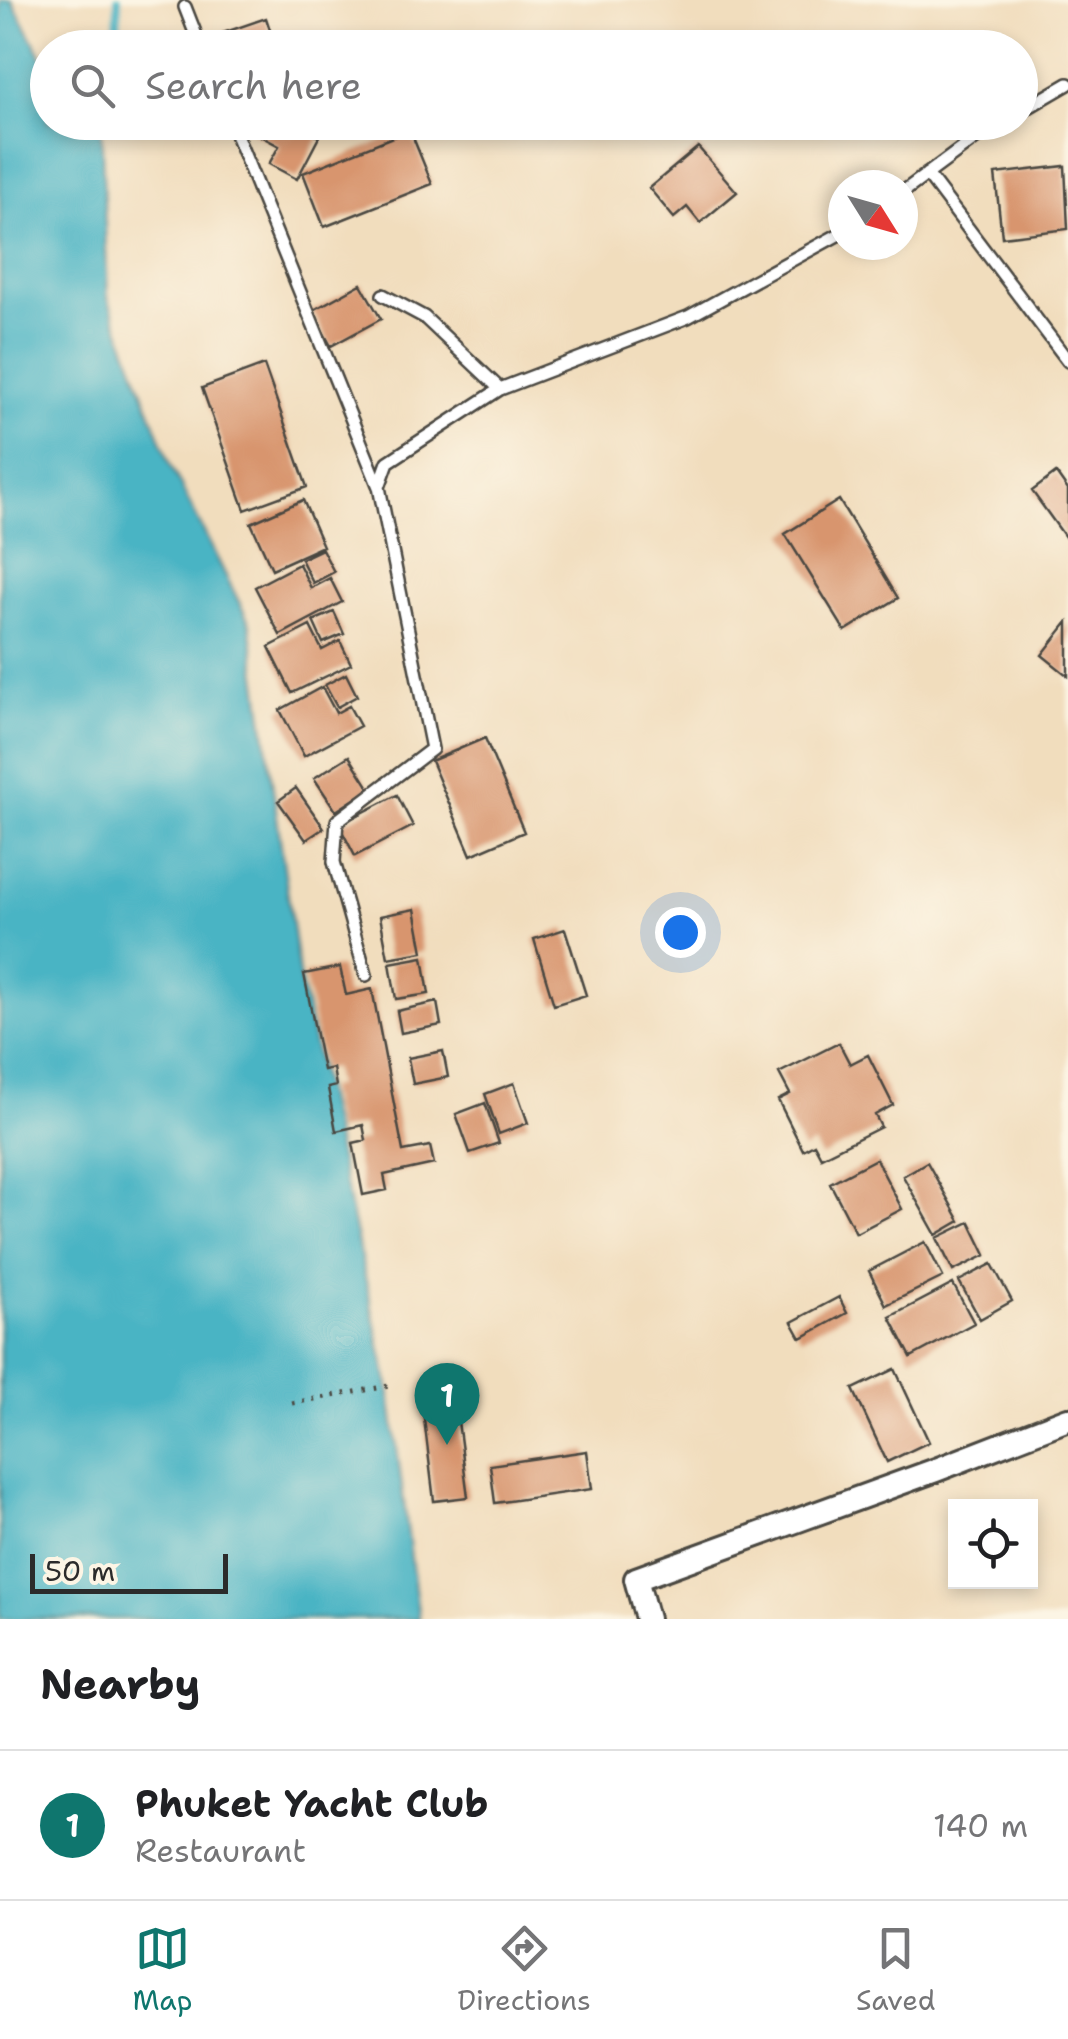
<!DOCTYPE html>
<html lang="en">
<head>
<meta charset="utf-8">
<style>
	body { margin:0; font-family:"Shantell Sans",sans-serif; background:#f2f2f2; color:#202124 }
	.controls { position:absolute; right:30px; bottom:30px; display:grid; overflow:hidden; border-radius:0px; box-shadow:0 5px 15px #0003 }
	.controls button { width:90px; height:90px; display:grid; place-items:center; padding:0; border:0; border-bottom:2px solid #e0e0e0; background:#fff; color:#202124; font:50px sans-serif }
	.compass { position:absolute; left:828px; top:170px; width:90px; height:90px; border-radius:50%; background:#fff; box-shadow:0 5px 15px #0003; rotate:127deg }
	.scale { position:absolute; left:30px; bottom:25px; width:198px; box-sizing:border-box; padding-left:10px; border:5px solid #2b2b2b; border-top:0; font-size:28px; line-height:35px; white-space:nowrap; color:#2b2b2b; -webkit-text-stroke:8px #fcf5e5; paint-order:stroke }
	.you { position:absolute; left:680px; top:932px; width:35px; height:35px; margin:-25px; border:8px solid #fff; border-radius:50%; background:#1a73e8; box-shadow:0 0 0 15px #1a73e833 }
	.badge { display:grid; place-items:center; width:65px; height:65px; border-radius:50%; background:#0f766e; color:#fff; font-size:32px; font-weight:700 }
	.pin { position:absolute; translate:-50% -82px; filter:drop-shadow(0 2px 5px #0008) }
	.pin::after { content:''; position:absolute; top:52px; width:35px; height:30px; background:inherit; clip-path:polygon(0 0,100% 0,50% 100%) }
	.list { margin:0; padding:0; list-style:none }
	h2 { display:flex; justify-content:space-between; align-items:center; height:130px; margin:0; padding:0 40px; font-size:42px }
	h2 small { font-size:32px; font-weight:400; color:#757577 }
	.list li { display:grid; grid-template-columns:65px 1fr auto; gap:30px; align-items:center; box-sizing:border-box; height:150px; padding:0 40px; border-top:2px solid #e0e0e0 }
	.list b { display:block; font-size:38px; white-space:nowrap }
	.list p { margin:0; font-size:32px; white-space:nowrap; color:#757577 }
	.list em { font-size:32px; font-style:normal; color:#757577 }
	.icon { flex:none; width:55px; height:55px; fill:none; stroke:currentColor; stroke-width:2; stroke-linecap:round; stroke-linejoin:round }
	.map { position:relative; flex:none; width:1068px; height:1619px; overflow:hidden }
	.search { position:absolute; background:#fff; box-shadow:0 5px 15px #0003; left:30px; right:30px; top:30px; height:110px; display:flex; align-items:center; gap:25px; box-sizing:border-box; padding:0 35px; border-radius:55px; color:#757577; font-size:38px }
	.sheet { height:280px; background:#fff }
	nav { display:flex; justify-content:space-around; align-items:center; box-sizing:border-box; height:140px; border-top:2px solid #e0e0e0; background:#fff; font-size:28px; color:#757577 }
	nav a { display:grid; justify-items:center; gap:5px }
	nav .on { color:#0f766e }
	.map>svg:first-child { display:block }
	.water { fill:#48b4c4; stroke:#3a7078; stroke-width:2.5 }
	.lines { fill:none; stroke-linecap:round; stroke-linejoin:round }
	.stream { stroke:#48b4c4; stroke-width:8 }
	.building { fill:#d8956e }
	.lane-casing { stroke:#494641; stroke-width:16 }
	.street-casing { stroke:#494641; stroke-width:28 }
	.path { stroke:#494641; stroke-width:5; stroke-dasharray:2.5 8; stroke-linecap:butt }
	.lane { stroke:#fff; stroke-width:11 }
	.street { stroke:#fff; stroke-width:22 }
</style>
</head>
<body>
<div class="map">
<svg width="1068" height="1619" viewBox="0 0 1068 1619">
	<rect width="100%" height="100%" fill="#fcf5e5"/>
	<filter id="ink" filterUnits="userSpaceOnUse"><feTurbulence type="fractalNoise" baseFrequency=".01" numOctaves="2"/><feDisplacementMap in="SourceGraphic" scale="20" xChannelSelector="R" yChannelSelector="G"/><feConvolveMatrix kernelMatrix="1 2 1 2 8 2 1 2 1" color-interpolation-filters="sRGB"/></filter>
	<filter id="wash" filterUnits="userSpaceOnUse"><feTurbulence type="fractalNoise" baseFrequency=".0048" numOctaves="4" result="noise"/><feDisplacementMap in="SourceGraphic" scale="40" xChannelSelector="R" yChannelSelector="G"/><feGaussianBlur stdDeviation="2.25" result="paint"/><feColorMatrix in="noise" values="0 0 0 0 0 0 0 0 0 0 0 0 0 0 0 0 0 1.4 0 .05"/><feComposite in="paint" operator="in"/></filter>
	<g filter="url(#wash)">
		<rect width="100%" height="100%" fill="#f1ddbd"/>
		<path class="water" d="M0,0H12L47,67L48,122L101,123L108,298L170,464L250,624L299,974L389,1386L419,1619H0Z"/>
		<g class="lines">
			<path class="stream" d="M112,48L117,40L118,0"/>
		</g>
		<g id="blocks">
			<path class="building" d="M266,18L276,48H211L208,38Z
				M256,122H292L319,137L297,179L269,164L279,146L251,131Z
				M410,130L432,184L324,227L303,173Z
				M698,147L737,192L700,223L687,207L674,218L649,188Z
				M1065,166L1068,229L1002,237L995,174Z
				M361,284L381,319L331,346L312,311Z
				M264,365L307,487L245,510L202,388Z
				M1056,473L1068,490V541L1032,491Z
				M303,500L323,546L272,569L251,523Z
				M839,500L898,598L845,631L785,534Z
				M322,549L334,572L313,583L301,559Z
				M299,564L311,588L330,578L342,602L280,635L255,587Z
				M334,612L344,634L323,643L313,621Z
				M1068,622V676L1042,655Z
				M310,626L322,650L340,641L351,664L292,693L269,647Z
				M346,674L357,696L337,707L325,685Z
				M322,687L336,713L349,706L360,726L304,756L280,710Z
				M485,738L524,832L471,855L431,761Z
				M349,756L370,789L336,811L314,778Z
				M296,788L324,828L306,840L278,801Z
				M397,795L413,826L355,856L339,825Z
				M415,909L423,952L388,958L380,916Z
				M565,929L586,995L554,1005L534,939Z
				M423,957L429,994L396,999L390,963Z
				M340,967L346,995L372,989L403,1151L430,1146L434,1164L384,1175L387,1190L363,1195L353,1143L366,1140L363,1125L336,1131L328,1088L336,1086L333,1068L323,1070L304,974Z
				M437,1002L441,1025L401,1033L397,1011Z
				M839,1043L850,1064L868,1055L893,1105L875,1115L881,1127L821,1157L814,1144L803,1150L778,1100L790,1094L779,1073Z
				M443,1051L448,1077L413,1084L408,1058Z
				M514,1083L528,1123L499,1134L485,1094Z
				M485,1103L499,1143L470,1153L456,1114Z
				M876,1159L902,1209L856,1233L830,1183Z
				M927,1162L960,1221L936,1235L903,1176Z
				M970,1222L986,1255L953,1271L937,1238Z
				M925,1242L943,1277L886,1305L869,1271Z
				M992,1264L1012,1301L980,1319L959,1281Z
				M953,1284L974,1323L911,1357L890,1317Z
				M839,1297L847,1313L801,1338L792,1322Z
				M895,1369L929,1442L887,1462L853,1389Z
				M456,1406L468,1497L434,1501L423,1410Z
				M587,1451L592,1489L495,1503L490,1465Z"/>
		</g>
	</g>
	<g filter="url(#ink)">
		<use href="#blocks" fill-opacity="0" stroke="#494641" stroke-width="2.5"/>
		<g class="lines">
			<g class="lane-casing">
				<path id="lane" d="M185,7L201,48
					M1020,112L1068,84
					M231,122L379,487
					M927,174L1068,361
					M903,192L980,135L1002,122
					M383,295L424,317L500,389
					M366,975L334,862L337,821L432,749L379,487L388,462L500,389L688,317L843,232"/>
			</g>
			<g class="street-casing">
				<path id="street" d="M647,1619L636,1579L936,1470L1068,1419"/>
			</g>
			<path class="path" d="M292,1403L389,1386"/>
			<use href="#lane" class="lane"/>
			<use href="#street" class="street"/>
		</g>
	</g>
</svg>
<div class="controls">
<button><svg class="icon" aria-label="locate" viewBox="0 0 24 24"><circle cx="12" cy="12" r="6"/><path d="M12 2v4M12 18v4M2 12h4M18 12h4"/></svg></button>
</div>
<svg class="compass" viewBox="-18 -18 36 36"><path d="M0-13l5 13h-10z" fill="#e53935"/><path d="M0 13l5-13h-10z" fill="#757577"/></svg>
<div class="scale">50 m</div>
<div class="you"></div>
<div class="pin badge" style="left:447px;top:1445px">1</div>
<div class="search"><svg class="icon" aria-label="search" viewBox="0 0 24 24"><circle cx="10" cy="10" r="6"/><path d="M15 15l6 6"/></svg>Search here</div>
</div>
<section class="sheet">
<h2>Nearby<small></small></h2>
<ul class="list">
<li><span class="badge">1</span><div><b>Phuket Yacht Club</b><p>Restaurant</p></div><em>140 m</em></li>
</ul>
</section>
<nav>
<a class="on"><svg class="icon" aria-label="map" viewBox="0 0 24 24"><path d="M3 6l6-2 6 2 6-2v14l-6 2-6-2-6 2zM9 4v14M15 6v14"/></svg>Map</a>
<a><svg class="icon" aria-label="directions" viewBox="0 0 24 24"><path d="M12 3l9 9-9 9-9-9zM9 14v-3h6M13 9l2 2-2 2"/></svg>Directions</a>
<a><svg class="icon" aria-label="saved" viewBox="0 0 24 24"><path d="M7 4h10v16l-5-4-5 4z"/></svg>Saved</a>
</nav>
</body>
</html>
